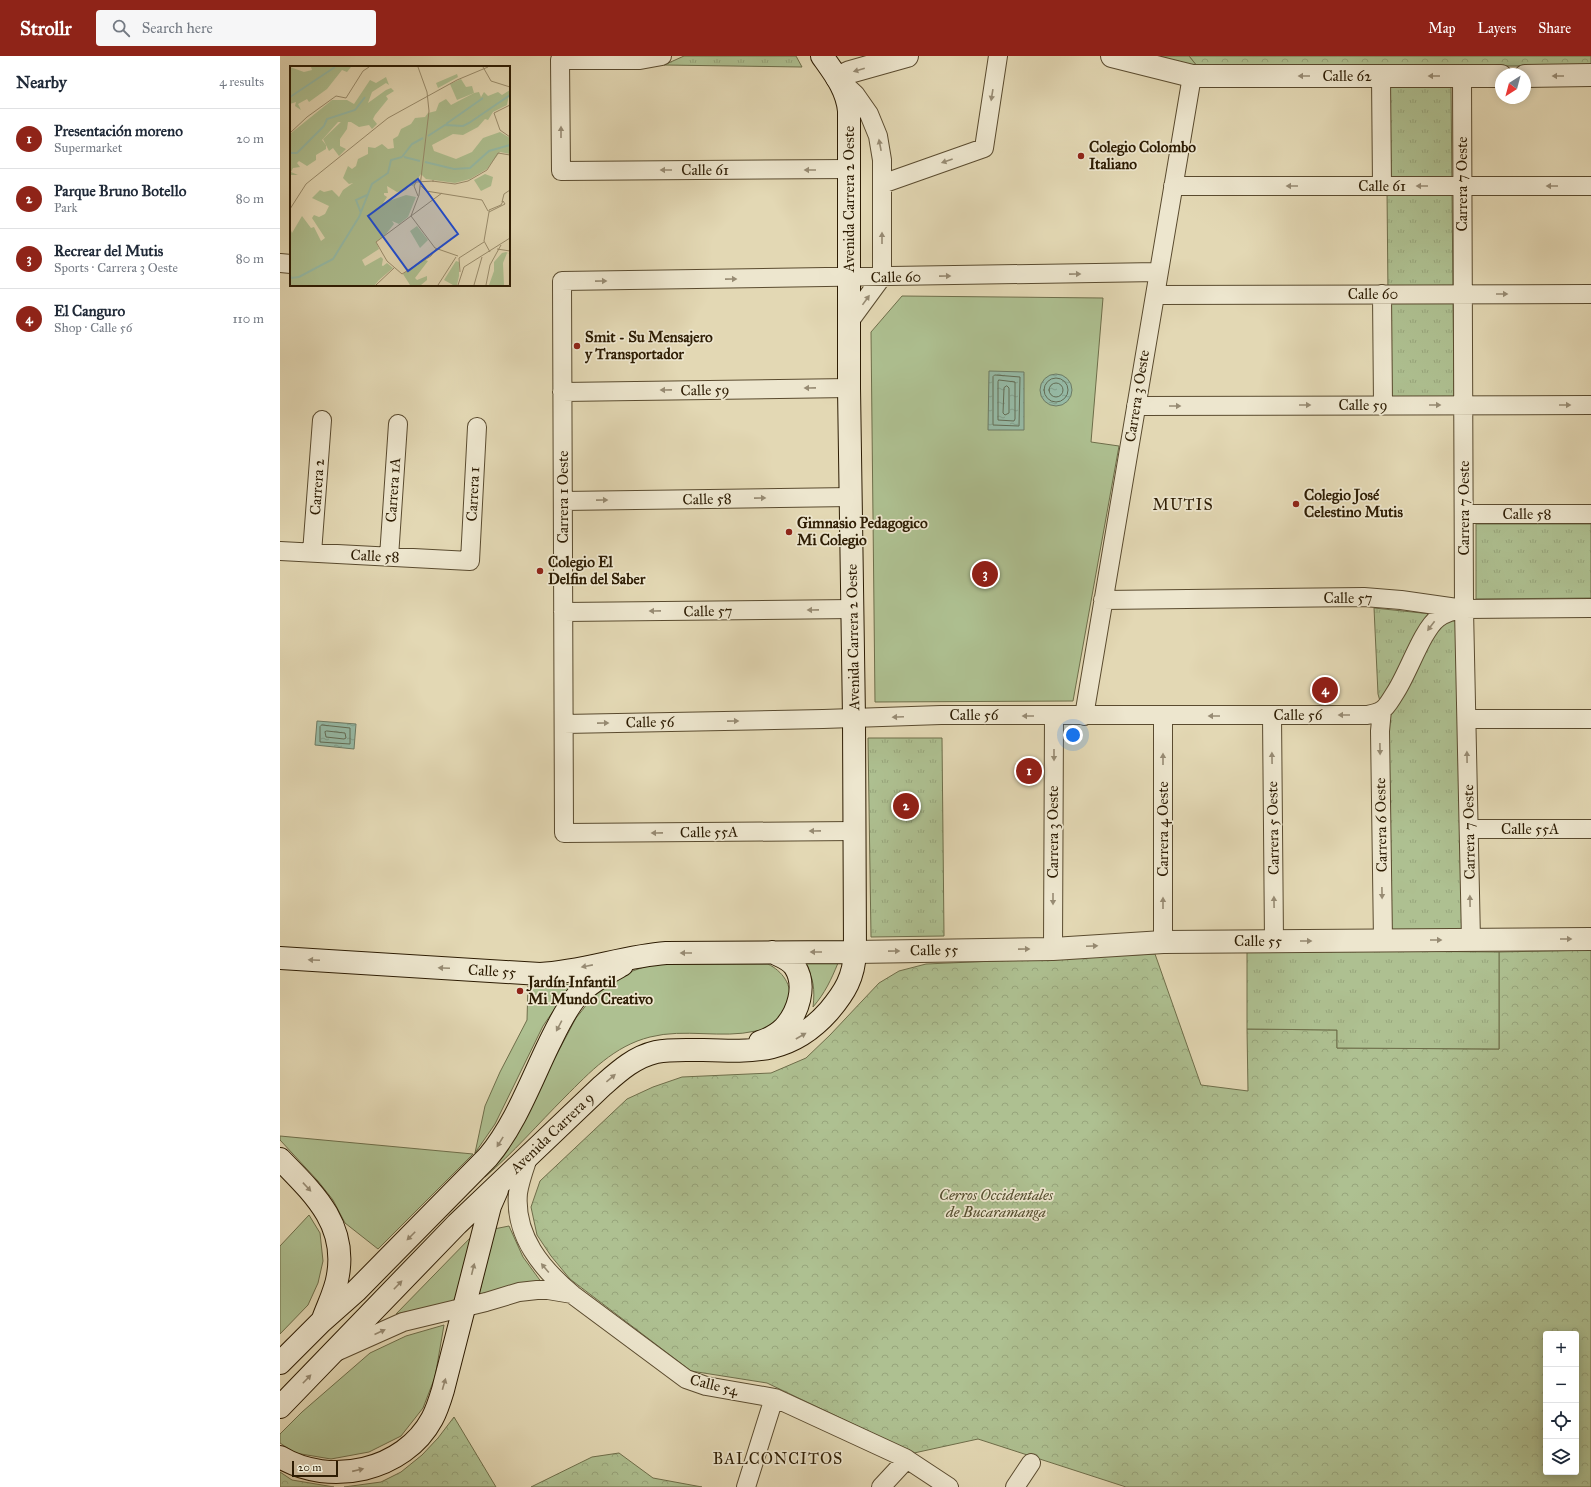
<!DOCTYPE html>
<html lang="en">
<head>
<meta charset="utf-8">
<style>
	body { margin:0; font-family:"IM FELL Great Primer",serif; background:#f6f6f7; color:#1f2937 }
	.controls { position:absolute; right:12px; bottom:12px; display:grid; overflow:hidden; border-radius:4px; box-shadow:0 2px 10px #0003 }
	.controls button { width:36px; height:36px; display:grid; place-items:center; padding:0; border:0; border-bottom:1px solid #e0e1e3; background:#fff; color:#1f2937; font:20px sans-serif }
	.compass { position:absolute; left:1215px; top:12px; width:36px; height:36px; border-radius:50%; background:#fff; box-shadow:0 2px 10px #0003; rotate:216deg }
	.scale { position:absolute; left:12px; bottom:10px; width:46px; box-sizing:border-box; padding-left:4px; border:2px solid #2d1c03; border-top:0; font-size:11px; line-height:14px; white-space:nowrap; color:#2d1c03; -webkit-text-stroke:3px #ede6ce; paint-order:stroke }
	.you { position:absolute; left:793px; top:679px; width:14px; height:14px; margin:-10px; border:3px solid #fff; border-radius:50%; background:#1a73e8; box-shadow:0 0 0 6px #1a73e833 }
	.badge { display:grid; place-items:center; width:26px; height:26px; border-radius:50%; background:#8f2418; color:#fff; font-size:13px; font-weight:700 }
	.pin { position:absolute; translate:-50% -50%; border:2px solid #fff; box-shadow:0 1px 4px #0006 }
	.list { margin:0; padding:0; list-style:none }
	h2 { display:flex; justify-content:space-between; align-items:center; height:52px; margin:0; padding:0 16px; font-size:17px }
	h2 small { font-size:13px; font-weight:400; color:#747a83 }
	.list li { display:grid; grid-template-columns:26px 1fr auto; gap:12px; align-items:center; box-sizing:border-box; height:60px; padding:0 16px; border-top:1px solid #e0e1e3 }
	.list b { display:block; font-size:15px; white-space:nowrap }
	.list p { margin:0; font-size:13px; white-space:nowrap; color:#747a83 }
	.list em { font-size:13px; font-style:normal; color:#747a83 }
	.icon { flex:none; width:22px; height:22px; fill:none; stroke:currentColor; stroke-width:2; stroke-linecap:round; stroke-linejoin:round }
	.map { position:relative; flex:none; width:1311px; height:1431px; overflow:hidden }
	header { display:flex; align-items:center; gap:24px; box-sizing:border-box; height:56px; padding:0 20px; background:#8f2418; color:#fff }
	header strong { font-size:19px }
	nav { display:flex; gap:22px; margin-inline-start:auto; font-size:14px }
	.search { width:280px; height:36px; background:#f6f6f7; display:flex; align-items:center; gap:10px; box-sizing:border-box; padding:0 14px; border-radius:4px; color:#747a83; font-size:15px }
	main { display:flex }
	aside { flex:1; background:#fff }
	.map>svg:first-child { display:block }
	.grass { fill:#aec091; stroke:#6e6e4a }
	.forest { fill:url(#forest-crowns); stroke:#6e6e4a; fill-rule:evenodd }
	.park { fill:url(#park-tufts); stroke:#6e6e4a }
	.water { fill:url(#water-ripples); stroke:#6c7b65 }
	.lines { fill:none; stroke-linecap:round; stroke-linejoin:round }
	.shore { stroke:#626c55; stroke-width:1 }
	.minor-casing { stroke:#5a4b2f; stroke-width:20 }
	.tertiary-casing { stroke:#5a4b2f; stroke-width:24 }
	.secondary-casing { stroke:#2d1c03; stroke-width:24 }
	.minor { stroke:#ede6ce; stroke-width:18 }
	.tertiary { stroke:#ede6ce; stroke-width:22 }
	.secondary { stroke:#ede6ce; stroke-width:22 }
	.oneway { fill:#978b73 }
	.poi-dot { fill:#8f2418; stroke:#ede6ce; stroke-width:1.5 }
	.labels { text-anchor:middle; stroke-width:3.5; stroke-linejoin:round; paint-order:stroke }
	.street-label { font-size:15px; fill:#2d1c03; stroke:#ede6ce }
	.poi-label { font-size:15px; font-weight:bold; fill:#2d1c03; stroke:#ede6ce; text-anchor:start }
	.park-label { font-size:15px; font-style:italic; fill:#544d2e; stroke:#ede6ce }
	.neighbourhood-label { font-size:16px; letter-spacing:1px; fill:#2d1c03; stroke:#ede6ce }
	.inset-river { fill:none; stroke:#96bba7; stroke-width:2 }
	.inset-road { fill:none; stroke:#9a8d6d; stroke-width:1 }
	.view { fill:#1d4ed8; fill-opacity:0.15; stroke:#1d4ed8; stroke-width:2 }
	.inset-edge { fill:none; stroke:#2d1c03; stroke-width:2 }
</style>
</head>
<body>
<header>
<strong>Strollr</strong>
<div class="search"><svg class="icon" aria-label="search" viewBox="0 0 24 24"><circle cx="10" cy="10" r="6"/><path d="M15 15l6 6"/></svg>Search here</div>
<nav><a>Map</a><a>Layers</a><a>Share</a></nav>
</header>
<main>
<aside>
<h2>Nearby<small>4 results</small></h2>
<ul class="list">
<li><span class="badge">1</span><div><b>Presentación moreno</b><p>Supermarket</p></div><em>20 m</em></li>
<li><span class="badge">2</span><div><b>Parque Bruno Botello</b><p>Park</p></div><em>80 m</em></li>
<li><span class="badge">3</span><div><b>Recrear del Mutis</b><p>Sports · Carrera 3 Oeste</p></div><em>80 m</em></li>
<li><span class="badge">4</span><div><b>El Canguro</b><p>Shop · Calle 56</p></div><em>110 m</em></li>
</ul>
</aside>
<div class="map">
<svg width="1311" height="1431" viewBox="0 0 1311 1431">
	<defs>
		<pattern id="forest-crowns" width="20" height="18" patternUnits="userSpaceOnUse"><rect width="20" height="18" fill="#aec091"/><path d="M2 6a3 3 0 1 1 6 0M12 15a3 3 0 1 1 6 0" fill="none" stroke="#96a47b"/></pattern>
		<pattern id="park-tufts" width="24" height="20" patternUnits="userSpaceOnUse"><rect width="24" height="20" fill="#aec091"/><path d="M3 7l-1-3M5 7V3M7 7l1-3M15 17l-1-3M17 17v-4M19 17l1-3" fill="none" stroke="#96a47b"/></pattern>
		<pattern id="water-ripples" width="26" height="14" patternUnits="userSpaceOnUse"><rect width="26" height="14" fill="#96bba7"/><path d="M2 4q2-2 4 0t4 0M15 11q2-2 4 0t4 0" fill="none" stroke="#82a08e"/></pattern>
	</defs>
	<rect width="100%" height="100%" fill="#e3d8b4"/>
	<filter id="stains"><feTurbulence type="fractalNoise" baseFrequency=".005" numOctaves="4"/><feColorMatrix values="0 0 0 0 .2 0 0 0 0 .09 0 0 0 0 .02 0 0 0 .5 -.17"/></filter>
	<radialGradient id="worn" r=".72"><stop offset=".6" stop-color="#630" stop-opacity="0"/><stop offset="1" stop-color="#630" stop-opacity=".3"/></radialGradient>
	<path class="grass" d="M622,240L823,242L811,386L839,390L793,645L595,646L591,276Z
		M524,907H558C551,924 545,937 533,951C535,934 534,921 524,907Z
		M374,908H488C502,915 513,929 509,946C506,954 498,963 494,970C488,972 482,974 476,975C441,983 405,972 370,981C334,990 310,1016 285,1041C258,1068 233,1097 205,1121L225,1096L296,962C304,953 311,941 320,933C336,920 354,914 374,908Z
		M284,928L291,929L263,970L215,1068L195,1097L205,1050L220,1016L247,964L248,930Z
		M0,1080L193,1098L98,1193L65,1167L53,1144L38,1125L0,1084Z
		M29,1159L40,1177L43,1205L38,1227L28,1249L0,1278V1190Z
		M229,1170L243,1201L262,1227L199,1239L214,1173Z
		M193,1179L176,1246L116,1258Z
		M164,1269L155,1321L143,1352L121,1380L89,1396L51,1403L15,1397L0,1387V1378L22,1356L90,1297L126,1280Z"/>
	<path class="forest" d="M909,0H1311V10H917Z
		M1311,894V1431H846L698,1383L634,1397L487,1327L411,1315L290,1223L271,1200L257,1179L251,1151L260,1125L347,1043L373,1031L402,1021L491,1017L526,1002L550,979L599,927L619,915L646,908L875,898L921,1029L968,1035L967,973L1057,974V992L1219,993V896ZM1266,1278H1296V1416H1266Z
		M174,1361L216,1431H64L101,1426L121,1416L142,1399L158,1382Z
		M339,1397L373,1422L422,1431H251L312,1401Z
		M0,1416L12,1424L54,1431H0Z"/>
	<path class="park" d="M404,0H516L522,11L384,9Z
		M878,0H909L917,10Z
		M1106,30H1171L1174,341L1109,342Z
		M1196,468H1311V542L1196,543Z
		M1094,552L1180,561L1184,877H1109L1107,670L1098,638Z
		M588,682H662L664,880L591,881Z
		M967,894L1219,896V993L1057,992V974L967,973Z"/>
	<path class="water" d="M709,315L744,316V374H708Z
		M760 334a16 16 0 1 1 32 0a16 16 0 1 1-32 0Z
		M37,665L76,668L74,693L35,689Z"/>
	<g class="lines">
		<path class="shore" d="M715,319L740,321L739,370L713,369V321Z
			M764 334a12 12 0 1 1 24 0a12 12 0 1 1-24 0Z
			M719,324L735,326V363L734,365L718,364V326Z
			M769 334a7 7 0 1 1 14 0a7 7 0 1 1-14 0Z
			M727,330L729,332V357L725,359L723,357L724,332Z
			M42,669L70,672V688L40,686V671Z
			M47,675L65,677L66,682L64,683L46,681L45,676Z"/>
		<g class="minor-casing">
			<path id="minor" d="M382,0L360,4H280L281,115L569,113
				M1101,20L1102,130
				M1182,20L1184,553L1191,884
				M561,25L575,38L589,58L598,80L602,104V221L569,266
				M602,128L704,92L718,0
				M893,130H1311
				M0,207L11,208
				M1102,238L1103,349
				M875,239L1311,238
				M282,336L569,332
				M856,350L1311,349
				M283,445L571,441
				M1184,458H1311
				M0,495L190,505L197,371
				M32,497L42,364
				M109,501L118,368
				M823,544L1084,541L1121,544L1184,553L1311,552
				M283,556L572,553
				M1102,654L1100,675L1103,884
				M992,659L994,885
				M804,660L912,20
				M1187,663H1311
				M284,668L543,663L661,659H1087C1092,658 1098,657 1102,654C1107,651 1111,643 1115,637C1128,618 1142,574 1158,562C1166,556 1175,554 1184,553
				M1189,773H1311
				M574,775L284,777L282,225L878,216
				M883,886V660
				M773,893L774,660
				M249,1099C245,1111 240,1124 238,1137C234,1180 262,1213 293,1239L406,1323L426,1330L495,1342L625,1402L669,1431
				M58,1295L123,1266L206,1246L239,1236L257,1234H268L292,1238
				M466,1431L494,1342
				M601,1431L627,1403
				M735,1431L751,1407"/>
		</g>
		<g class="tertiary-casing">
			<path id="tertiary" d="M832,0L912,20H1221
				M1245,20L1311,19
				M557,22L570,16L627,0
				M575,896L773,893L883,886L1311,883"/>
		</g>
		<g class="secondary-casing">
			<path id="secondary" d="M0,902L260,918C303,916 344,900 386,897L575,896
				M480,986C489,983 498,978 504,972C518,957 527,930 515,911C510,903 500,900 492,896
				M0,1103C32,1136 67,1167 58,1219C56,1234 48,1249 43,1263
				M0,1307L41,1266L76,1235L208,1101C235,1069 251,1025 269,988C277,972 285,954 297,940C309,927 326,918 342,909
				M0,1351L177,1168L322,1030C338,1016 354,1001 376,996C390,993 406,994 421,994C474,996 511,998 549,955C565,936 574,921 575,896L574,662L569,332V55C567,33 554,17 542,0
				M0,1401C50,1431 124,1415 152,1363C157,1354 160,1344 163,1334L210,1150L217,1134"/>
		</g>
		<use href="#minor" class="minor"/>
		<use href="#tertiary" class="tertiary"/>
		<use href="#secondary" class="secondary"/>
	</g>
	<defs><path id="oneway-solid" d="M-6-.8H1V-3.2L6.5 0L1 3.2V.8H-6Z"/></defs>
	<g class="oneway">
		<use href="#oneway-solid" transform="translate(579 14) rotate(164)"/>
		<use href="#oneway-solid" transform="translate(1024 20) rotate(180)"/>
		<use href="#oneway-solid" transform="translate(1154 20) rotate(180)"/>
		<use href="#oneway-solid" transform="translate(1278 20) rotate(180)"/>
		<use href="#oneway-solid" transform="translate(712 39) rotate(99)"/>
		<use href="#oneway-solid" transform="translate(281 76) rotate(-90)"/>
		<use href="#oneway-solid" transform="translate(600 89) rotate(-101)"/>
		<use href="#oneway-solid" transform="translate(667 105) rotate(161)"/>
		<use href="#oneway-solid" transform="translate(386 114) rotate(180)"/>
		<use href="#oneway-solid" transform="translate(530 114) rotate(180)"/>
		<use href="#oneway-solid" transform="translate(1012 130) rotate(-180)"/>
		<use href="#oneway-solid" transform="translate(1142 130) rotate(-180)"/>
		<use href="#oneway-solid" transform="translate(1272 130) rotate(-180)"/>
		<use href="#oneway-solid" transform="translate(602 182) rotate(-90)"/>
		<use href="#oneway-solid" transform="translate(795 218) rotate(-1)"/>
		<use href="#oneway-solid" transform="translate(665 220) rotate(-1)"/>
		<use href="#oneway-solid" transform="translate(451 223) rotate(-1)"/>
		<use href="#oneway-solid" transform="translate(321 225) rotate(-1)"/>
		<use href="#oneway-solid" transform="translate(1222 238)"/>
		<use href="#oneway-solid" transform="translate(586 244) rotate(-54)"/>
		<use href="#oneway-solid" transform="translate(530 332) rotate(179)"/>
		<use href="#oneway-solid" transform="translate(386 334) rotate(179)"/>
		<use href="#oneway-solid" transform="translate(1025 349)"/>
		<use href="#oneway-solid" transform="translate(1155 349)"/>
		<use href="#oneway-solid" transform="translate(1285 349)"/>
		<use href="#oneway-solid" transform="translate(895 350)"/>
		<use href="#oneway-solid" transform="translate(480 442) rotate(-1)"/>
		<use href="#oneway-solid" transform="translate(322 444) rotate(-1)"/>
		<use href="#oneway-solid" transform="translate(533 554) rotate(179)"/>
		<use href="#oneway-solid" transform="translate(375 555) rotate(179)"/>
		<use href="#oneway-solid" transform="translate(1151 570) rotate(127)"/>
		<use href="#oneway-solid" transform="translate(1064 659) rotate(180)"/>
		<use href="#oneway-solid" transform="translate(748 660) rotate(-180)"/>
		<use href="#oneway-solid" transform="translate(934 660) rotate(180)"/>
		<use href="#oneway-solid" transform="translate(618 661) rotate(178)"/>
		<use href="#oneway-solid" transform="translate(453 665) rotate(-1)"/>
		<use href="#oneway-solid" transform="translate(323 667) rotate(-1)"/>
		<use href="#oneway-solid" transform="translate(1100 693) rotate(89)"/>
		<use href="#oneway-solid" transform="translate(774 699) rotate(90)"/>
		<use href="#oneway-solid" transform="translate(1187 701) rotate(-91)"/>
		<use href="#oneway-solid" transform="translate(992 702) rotate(-91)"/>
		<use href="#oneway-solid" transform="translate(883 703) rotate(-90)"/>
		<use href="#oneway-solid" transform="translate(535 775) rotate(179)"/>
		<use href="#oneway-solid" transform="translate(377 777) rotate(179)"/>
		<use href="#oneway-solid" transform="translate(1102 837) rotate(89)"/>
		<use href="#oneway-solid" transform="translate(773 843) rotate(90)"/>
		<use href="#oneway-solid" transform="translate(1190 845) rotate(-91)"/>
		<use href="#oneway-solid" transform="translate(994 846) rotate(-91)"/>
		<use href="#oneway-solid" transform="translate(883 847) rotate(-90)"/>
		<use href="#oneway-solid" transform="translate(1286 883)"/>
		<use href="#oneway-solid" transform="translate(1156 884)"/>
		<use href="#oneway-solid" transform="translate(1026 885)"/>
		<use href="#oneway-solid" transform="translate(812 890) rotate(-3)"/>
		<use href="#oneway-solid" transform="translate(744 893) rotate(-1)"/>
		<use href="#oneway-solid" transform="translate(614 895) rotate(-1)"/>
		<use href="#oneway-solid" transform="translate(536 896) rotate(180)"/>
		<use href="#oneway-solid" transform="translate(406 897) rotate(180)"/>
		<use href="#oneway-solid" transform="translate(34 904) rotate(-177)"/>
		<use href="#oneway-solid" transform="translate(307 910) rotate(169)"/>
		<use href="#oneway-solid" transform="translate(164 912) rotate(-177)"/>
		<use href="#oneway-solid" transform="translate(279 970) rotate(118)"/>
		<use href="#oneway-solid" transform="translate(521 980) rotate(-30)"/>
		<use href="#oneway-solid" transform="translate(331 1022) rotate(-40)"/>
		<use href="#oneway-solid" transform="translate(220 1086) rotate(122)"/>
		<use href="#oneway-solid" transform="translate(27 1131) rotate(47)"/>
		<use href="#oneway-solid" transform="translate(131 1180) rotate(135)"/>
		<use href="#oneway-solid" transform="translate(265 1212) rotate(-130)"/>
		<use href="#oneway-solid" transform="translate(193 1213) rotate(-76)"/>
		<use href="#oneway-solid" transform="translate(118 1229) rotate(-46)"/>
		<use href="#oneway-solid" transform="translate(100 1276) rotate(-24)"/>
		<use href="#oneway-solid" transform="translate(27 1323) rotate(-46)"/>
		<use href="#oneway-solid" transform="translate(164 1328) rotate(-74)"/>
		<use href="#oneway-solid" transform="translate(78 1414) rotate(-13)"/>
	</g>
	<g class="poi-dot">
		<circle cx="801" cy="100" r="4"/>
		<circle cx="297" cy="290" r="4"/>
		<circle cx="1016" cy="448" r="4"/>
		<circle cx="509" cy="476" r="4"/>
		<circle cx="260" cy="515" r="4"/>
		<circle cx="240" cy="935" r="4"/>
	</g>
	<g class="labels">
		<g class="street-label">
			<text x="1067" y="25">Calle 62</text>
			<text x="425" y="119">Calle 61</text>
			<text transform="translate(1182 128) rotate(-90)" y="5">Carrera 7 Oeste</text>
			<text x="1102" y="135">Calle 61</text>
			<text transform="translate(569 143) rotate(-90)" y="5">Avenida Carrera 2 Oeste</text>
			<text transform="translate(616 221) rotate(-1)" y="5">Calle 60</text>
			<text x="1093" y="243">Calle 60</text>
			<text transform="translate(425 334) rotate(-1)" y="5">Calle 59</text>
			<text transform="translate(857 340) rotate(-81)" y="5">Carrera 3 Oeste</text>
			<text x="1083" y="354">Calle 59</text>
			<text transform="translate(37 431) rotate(-86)" y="5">Carrera 2</text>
			<text transform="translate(113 434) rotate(-86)" y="5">Carrera 1A</text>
			<text transform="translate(193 438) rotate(-87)" y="5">Carrera 1</text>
			<text transform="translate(283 441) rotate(-90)" y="5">Carrera 1 Oeste</text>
			<text transform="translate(427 443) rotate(-1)" y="5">Calle 58</text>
			<text transform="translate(1184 452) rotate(-90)" y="5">Carrera 7 Oeste</text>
			<text x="1247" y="463">Calle 58</text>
			<text transform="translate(95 500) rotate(3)" y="5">Calle 58</text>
			<text x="1068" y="547">Calle 57</text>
			<text transform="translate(428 555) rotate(-1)" y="5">Calle 57</text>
			<text transform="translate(573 581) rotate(-91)" y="5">Avenida Carrera 2 Oeste</text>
			<text x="694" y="664">Calle 56</text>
			<text x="1018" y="664">Calle 56</text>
			<text transform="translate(370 666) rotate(-1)" y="5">Calle 56</text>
			<text transform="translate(1101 769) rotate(-91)" y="5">Carrera 6 Oeste</text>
			<text transform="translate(993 772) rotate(-91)" y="5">Carrera 5 Oeste</text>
			<text transform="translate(883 773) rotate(-90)" y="5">Carrera 4 Oeste</text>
			<text x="1250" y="778">Calle 55A</text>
			<text transform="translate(429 776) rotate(-1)" y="5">Calle 55A</text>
			<text transform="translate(773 776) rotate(-90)" y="5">Carrera 3 Oeste</text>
			<text transform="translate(1189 776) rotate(-91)" y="5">Carrera 7 Oeste</text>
			<text x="978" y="890">Calle 55</text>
			<text transform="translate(654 894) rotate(-1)" y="5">Calle 55</text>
			<text transform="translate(212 915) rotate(3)" y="5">Calle 55</text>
			<text transform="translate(272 1077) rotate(-44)" y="5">Avenida Carrera 9</text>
			<text transform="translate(434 1329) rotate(14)" y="5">Calle 54</text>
		</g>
		<g class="poi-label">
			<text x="809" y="96">Colegio Colombo<tspan x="809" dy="17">Italiano</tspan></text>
			<text x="305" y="286">Smit - Su Mensajero<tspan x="305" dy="17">y Transportador</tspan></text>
			<text x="1024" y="444">Colegio José<tspan x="1024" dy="17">Celestino Mutis</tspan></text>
			<text x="517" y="472">Gimnasio Pedagogico<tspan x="517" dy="17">Mi Colegio</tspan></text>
			<text x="268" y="511">Colegio El<tspan x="268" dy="17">Delfin del Saber</tspan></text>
			<text x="248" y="931">Jardín Infantil<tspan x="248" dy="17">Mi Mundo Creativo</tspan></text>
		</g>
		<g class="park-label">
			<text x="716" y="1144">Cerros Occidentales<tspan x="716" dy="17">de Bucaramanga</tspan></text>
		</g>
		<g class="neighbourhood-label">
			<text x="903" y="454">MUTIS</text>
			<text x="498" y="1408">BALCONCITOS</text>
		</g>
	</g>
	<g transform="translate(10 10)">
		<rect width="220" height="220" fill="#e3d8b4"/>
		<path d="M195,108L203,111L201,120L191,125L184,114ZM127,160L138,174L130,182L120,165Z" fill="#aec091"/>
		<path d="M0,1L14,6L22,4L21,1H61L57,6L52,4L37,23L19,36L17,33L8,38L11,44L5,40L6,36L0,38ZM96,11L99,19L96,17L82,26L78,37L96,24L101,22L104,25L96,30L98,33L85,49L83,53L87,58L82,63L79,59L69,61L61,56H48L32,74L36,79V83L26,89V94L17,100L9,95L7,97L10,101L3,102L1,106L8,109H0V68L42,34H57L64,38L80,14L86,17ZM220,24L217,39L203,46L198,54L195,53L188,61L173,69L163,68L142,79L144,85L166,93L182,86L193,72L210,66L220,72V88L210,86L197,103L180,113L165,117L136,113L131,108L123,120L119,119L116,124L107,126L97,120L98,127H94V129L97,131L93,137L116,129L126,131L118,151L109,158L102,155L104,158L96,168L86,176L89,183L72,194L75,200L91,191L93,193L89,214L85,219H0V162L2,167L12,150L21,162L24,161L31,175L35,172L22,152L24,149L29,151L35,148L39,140L22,132L30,124L34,126L42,124L49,131L53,124L63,117L59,118L53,112L58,100L62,103L66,100L68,93L78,88V81L85,82L92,78L98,83L104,82L103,73L108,70L111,63L121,58L125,52L135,51L138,47L146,45L149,37L156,33L161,39L184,27L189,26L191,31L194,26L198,30L208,26L212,29ZM216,186L220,188L217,187L213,197L214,219H199L204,205V196L212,187ZM133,193L138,195L125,212L127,214L137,210V214L131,219H120L113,208Z" fill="#aec091"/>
		<path d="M171,13L176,21L182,20L184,27L167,34L160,18Z" fill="#aec091"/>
		<path d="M167,8L168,11L148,22L146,17ZM155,49L170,62L143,76L139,70L140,59ZM53,54L58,56L57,63L50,73V80L56,83L49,90L43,82L39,85L33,73ZM136,59L135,71L129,80L121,85L119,77L127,65ZM166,195L169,196V210L167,219H163L154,214ZM97,197L103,202L89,214L85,206L91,199L93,200Z" fill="#aec091"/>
		<path class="inset-river" d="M0,31L45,1M156,58L193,32M138,70L155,59L173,60L179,57L220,29M0,87H7L34,60L37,53L65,44L75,31M112,91L122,78L133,72M114,91L130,95M135,96L164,103L180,102L199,85L220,79M71,147L66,134L77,129M0,209L1,212L9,211L43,193L69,151L82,118L98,107L101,94L112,91"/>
		<path class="inset-road" d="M193,1L201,15L220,21M220,39L204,47L210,64L220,71M0,67L17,51L46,30L56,32L73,5L79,1M142,115L165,118L178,115L197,104L208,87L220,89M131,120L136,125L192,134M128,130L124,120L126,116L144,115M192,134L198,145M213,135L215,138L199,146V144L211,139ZM212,136L214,128L220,124M0,143L16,118L98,52L167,14L198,1M199,146L194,175L200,186M121,150L86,176L97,195L112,208L141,190L146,183M121,150L129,129L139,45L137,26L128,1M121,150L145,182L168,190M121,150L152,127M207,183L220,185M169,192L194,176M169,192L170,206M86,219L104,202M148,219L166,191M168,219L174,201L220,172M184,219L192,191M196,219L200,199L211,179"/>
		<path class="view" d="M128,113L168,168L118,205L78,150Z"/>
		<rect width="220" height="220" class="inset-edge"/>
	</g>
	<rect width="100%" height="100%" filter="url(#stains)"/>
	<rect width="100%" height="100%" fill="url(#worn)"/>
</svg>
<div class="controls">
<button>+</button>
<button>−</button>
<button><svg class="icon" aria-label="locate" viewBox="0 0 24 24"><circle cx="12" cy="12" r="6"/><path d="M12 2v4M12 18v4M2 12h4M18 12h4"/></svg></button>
<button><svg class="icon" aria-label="layers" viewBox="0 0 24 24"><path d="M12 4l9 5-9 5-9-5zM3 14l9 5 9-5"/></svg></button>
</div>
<svg class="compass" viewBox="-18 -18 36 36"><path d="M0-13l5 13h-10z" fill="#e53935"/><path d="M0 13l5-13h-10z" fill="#747a83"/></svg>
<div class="scale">20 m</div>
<div class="you"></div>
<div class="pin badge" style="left:749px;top:715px">1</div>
<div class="pin badge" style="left:626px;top:750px">2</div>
<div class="pin badge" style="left:705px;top:518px">3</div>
<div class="pin badge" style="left:1045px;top:634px">4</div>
</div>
</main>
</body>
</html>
